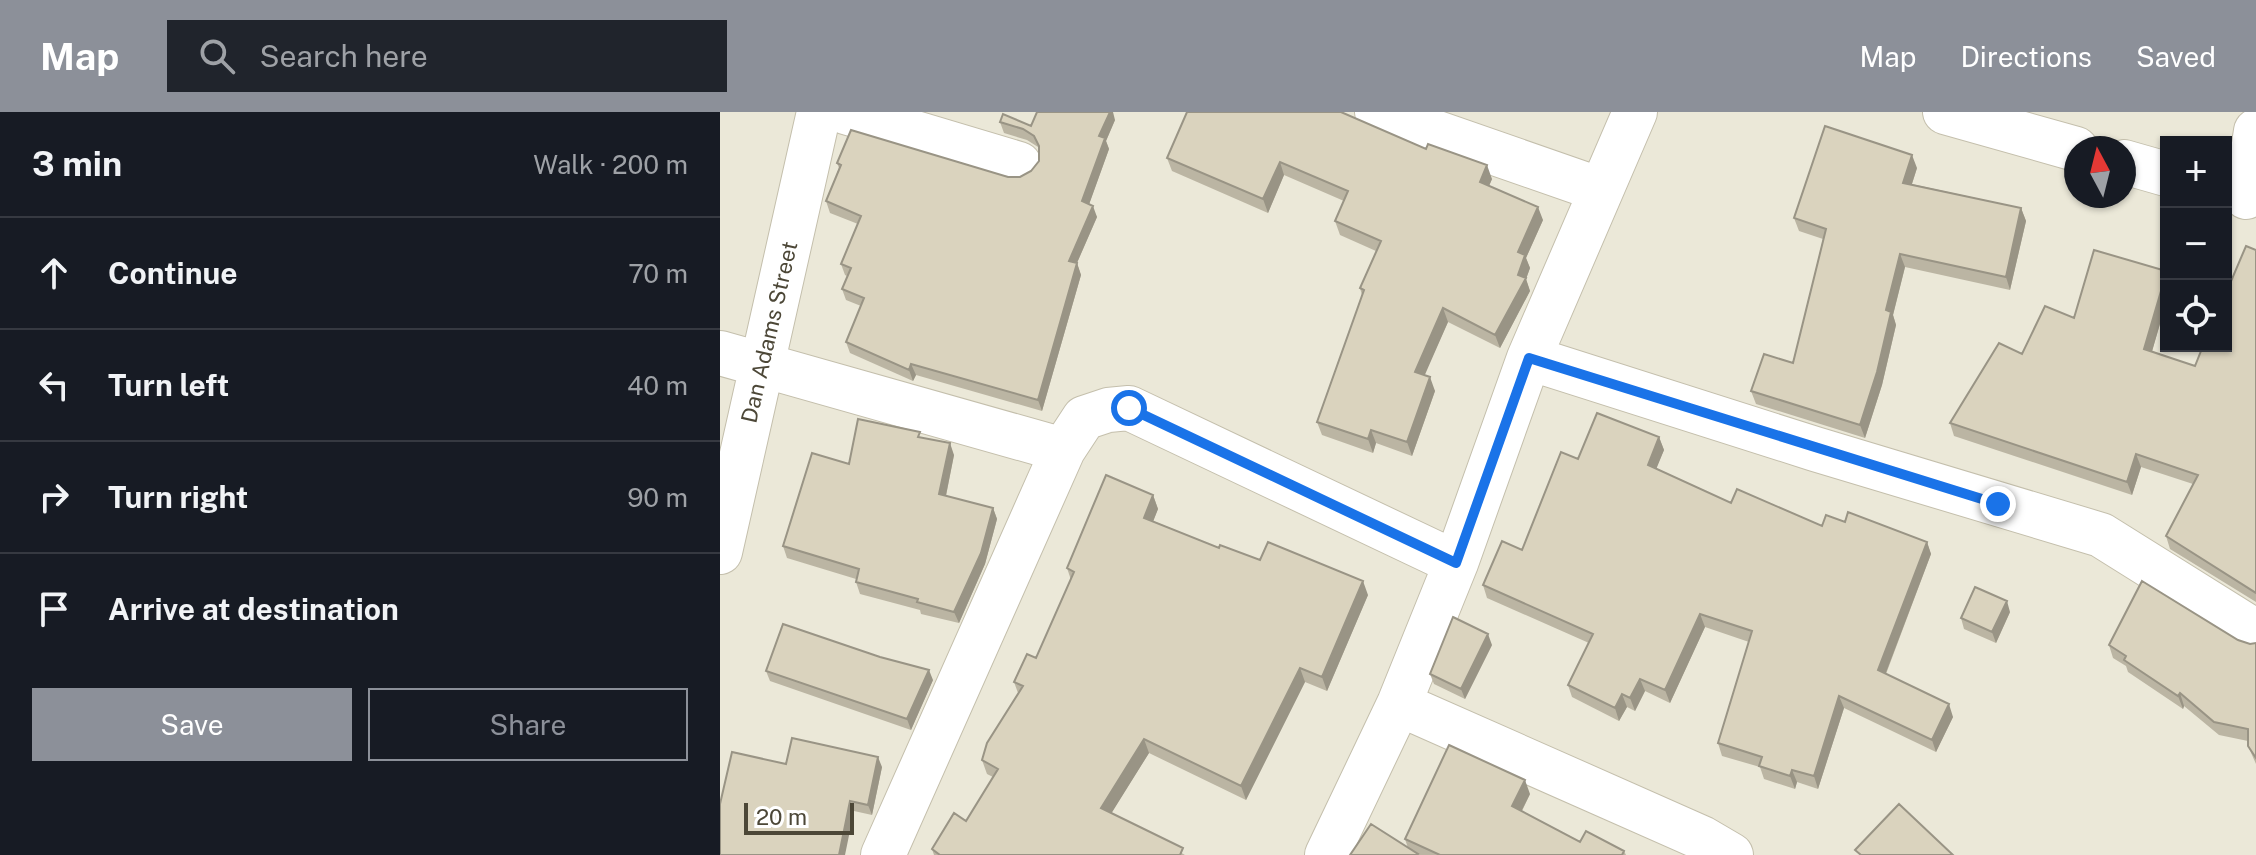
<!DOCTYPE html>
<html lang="en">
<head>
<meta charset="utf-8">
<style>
	body { margin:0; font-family:"Public Sans",sans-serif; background:#20242c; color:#f1f3f6 }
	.controls { position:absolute; right:24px; top:24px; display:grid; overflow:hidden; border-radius:0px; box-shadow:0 2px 6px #0004 }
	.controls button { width:72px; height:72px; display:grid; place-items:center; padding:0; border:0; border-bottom:2px solid #363941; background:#171b24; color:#f1f3f6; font:40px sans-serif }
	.compass { position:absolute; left:1344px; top:24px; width:72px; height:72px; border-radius:50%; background:#171b24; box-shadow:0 2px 6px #0004; rotate:353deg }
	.scale { position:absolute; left:24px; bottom:20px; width:110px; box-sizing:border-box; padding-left:8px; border:4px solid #4c4737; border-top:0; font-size:22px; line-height:28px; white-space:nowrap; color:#4c4737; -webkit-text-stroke:6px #fff; paint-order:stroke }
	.stop { position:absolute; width:24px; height:24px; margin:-18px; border:6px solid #1a73e8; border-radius:50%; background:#fff }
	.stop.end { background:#1a73e8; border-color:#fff; box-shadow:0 2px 8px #0008 }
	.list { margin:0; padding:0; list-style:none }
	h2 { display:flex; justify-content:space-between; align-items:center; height:104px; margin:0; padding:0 32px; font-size:34px }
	h2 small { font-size:26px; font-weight:400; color:#9ea1a6 }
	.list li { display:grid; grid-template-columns:52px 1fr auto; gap:24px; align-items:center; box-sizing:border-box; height:112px; padding:0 32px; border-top:2px solid #363941 }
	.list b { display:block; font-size:30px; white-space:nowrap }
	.list em { font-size:26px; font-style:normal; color:#9ea1a6 }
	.actions { display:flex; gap:16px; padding:24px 32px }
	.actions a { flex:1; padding:18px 0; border:2px solid #8c9099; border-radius:0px; text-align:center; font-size:28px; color:#8c9099 }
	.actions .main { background:#8c9099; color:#fff }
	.icon { flex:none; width:44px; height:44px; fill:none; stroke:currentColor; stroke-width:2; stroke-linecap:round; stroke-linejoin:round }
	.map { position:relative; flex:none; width:1536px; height:743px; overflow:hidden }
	header { display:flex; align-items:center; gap:48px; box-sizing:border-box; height:112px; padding:0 40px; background:#8c9099; color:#fff }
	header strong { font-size:38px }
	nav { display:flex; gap:44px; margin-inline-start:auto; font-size:28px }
	.search { width:560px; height:72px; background:#20242c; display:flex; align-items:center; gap:20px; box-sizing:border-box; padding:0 28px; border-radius:0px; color:#9ea1a6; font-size:30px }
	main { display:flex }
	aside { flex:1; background:#171b24 }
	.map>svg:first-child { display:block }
	.residential { fill:#ebe8d8; fill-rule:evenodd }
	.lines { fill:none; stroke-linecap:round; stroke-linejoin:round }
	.minor-casing { stroke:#c4bfac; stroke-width:46 }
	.minor { stroke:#fff; stroke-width:44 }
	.wall { fill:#bbb5a3 }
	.shaded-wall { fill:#999485 }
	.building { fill:#dad3be; stroke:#999485; stroke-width:2 }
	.route { stroke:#1a73e8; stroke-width:10 }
	.labels { text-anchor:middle; stroke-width:7; stroke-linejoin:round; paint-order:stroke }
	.street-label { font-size:22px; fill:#4c4737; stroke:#fff }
</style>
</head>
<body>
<header>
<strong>Map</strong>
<div class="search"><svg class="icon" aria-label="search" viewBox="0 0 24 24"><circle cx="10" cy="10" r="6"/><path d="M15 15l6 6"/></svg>Search here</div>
<nav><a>Map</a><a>Directions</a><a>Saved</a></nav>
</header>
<main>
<aside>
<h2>3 min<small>Walk · 200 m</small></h2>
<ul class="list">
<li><svg class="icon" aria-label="ahead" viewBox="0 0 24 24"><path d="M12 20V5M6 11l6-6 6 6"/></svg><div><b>Continue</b></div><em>70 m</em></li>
<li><svg class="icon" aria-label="left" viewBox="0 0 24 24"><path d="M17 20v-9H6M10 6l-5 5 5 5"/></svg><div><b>Turn left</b></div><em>40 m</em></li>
<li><svg class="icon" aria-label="right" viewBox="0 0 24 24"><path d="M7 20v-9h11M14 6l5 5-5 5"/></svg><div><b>Turn right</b></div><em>90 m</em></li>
<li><svg class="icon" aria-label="arrive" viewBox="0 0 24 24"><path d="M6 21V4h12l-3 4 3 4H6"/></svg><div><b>Arrive at destination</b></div></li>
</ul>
<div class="actions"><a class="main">Save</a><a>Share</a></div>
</aside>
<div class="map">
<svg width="1536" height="743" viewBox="0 0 1536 743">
	<rect width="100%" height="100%" fill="#f7f5eb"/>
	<path class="residential" d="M0,0H1536V743H0ZM1446,30H1506V234H1446ZM1356,36H1404V84H1356Z"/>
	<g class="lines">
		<g class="minor-casing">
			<path id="minor" d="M125,0L299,52
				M657,0L881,78
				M1225,0L1356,37
				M1404,50L1446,62
				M1526,85L1536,19
				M0,241L343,338
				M809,246L1095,337L1381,423L1536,520
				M0,440L99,0
				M679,592L982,726L1011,743
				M163,743L343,338L364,306L388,298L409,296L736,451
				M607,743L679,592L736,451L809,246L915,0"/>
		</g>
		<use href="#minor" class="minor"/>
	</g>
	<path class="wall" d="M467,0L772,67L769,74L823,108L806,146L810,156L806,167L810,179L780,236L728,210L704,263L715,279L692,344L656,331L653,341L602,323L597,310L642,183L640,176L656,139L620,123L615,109L624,89L564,63L548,101L452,59L447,46Z
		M395,8L386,29L389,37L369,92L377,105L357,151L361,163L322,299L196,263L193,269L130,241L126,230L141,194L126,188L122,177L127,164L125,163L121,152L138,112L110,101L106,89L119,56L117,51L300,65L311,59L319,49V38L318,35L307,28L284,21L280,10L311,14Z
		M1197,56L1192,72L1301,96L1306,109L1290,178L1185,155L1173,203L1176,213L1162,273L1145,326L1036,292L1031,279L1073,251L1103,127L1079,119L1074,106Z
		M1536,138V490L1450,437L1446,424L1473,372L1421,355L1412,383L1234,324L1230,311L1302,242L1354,206L1446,159V191L1432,239L1475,254Z
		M939,325L944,338L936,356L1011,391L1102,414L1125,410L1207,430L1211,442L1166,562L1233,605L1216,640L1124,596L1098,677L1077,670L1075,677L1044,667L1040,655L1002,644L998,631L1029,530L985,515L950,591L925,579L915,599L907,595L899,609L852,585L848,573L869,531L767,486L763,473L802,438L858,347Z
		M202,326L234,343L226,384L273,396L277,407L265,452L239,511L201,502L200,498L140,482L136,470V467L67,446L63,434L129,352Z
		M433,383L438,397L433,409L499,436L648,483L607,579L585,570L526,688L429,641L391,701L465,743H214L212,737L246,709L273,665L267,662L262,648L298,581L294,570L316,546L351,468L347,456Z
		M1290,500L1276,531L1244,517L1241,506Z
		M1518,528L1530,532L1536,531V652L1528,634V629L1499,623L1464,594L1463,597L1408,560L1406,554L1393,546L1389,533Z
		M772,533L745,587L714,572L710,562Z
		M46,559L213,568L191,618L50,569Z
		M66,652L162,655L152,703L134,699Z
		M810,682L802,699L860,730L904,739L906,743H630L688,736L685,727Z"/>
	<path class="shaded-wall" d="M390,0H393L395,8L386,29L389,37L366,101L362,89L379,24Z
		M1192,43L1197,56L1188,84L1183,71Z
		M560,50L564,63L548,101L543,87Z
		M767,53L772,67L765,83L760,70Z
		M373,94L377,105L353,160L349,149Z
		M818,95L823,108L806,146L810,156L806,167L810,179L780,236L775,223L798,163V140Z
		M1301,96L1306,109L1290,178L1286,165Z
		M1180,142L1185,155L1173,203L1176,213L1162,273L1145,326L1140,313L1166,198Z
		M357,151L361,163L322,299L318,288Z
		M1446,162V191L1429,250L1424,237Z
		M723,196L728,210L700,274L695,260Z
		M191,252L196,263L193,269L189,258Z
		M710,265L715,279L692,344L687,330Z
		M651,318L656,331L653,341L648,327Z
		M939,325L944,338L933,365L928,353Z
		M230,331L234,343L224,393L219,382Z
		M1416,342L1421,355L1412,383L1407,370Z
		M433,383L438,397L429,420L424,406Z
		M273,396L277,407L265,452L239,511L234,500Z
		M1207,430L1211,442L1162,571L1158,558Z
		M643,469L648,483L607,579L602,565Z
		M1287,489L1290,500L1276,531L1272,520Z
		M980,502L985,515L950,591L945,578Z
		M768,522L772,533L745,587L741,577Z
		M580,556L585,570L526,688L521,674Z
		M209,558L213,568L191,618L187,607Z
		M920,567L925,579L915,599L910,586Z
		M1460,581L1464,594L1463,597L1458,584Z
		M902,582L907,595L899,609L895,596Z
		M1119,584L1124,596L1098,677L1094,664Z
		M1229,592L1233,605L1216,640L1212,628Z
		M424,627L429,641L386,710L381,696Z
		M158,645L162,655L152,703L148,693Z
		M1072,658L1077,670L1075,677L1070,664Z
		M805,668L810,682L797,708L792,694Z
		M130,689L134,699L125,743H119Z"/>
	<path class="building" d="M317,0H390L379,24L385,26L362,89L373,94L349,149L357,151L318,288L191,252L189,258L126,230L144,186L122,177L131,156L121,152L141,104L106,89L121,53L117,51L131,18L288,65H300L311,59L319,49V34L314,24L303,17L280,10L283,2L311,14Z
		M467,0H621L706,37L708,32L767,53L760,70L818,95L798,140L805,143L798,163L806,166L775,223L723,196L695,260L710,265L687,330L651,318L648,327L597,310L644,178L640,176L661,129L615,109L628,79L560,50L543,87L447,46Z
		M1105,14L1192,43L1183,71L1301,96L1286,165L1180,142L1166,198L1171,200L1157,260L1140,313L1031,279L1044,242L1073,251L1106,117L1074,106Z
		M1526,134L1536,138V481L1446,424L1478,363L1416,342L1407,370L1230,311L1279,231L1302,242L1325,194L1354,206L1374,138L1446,159V162L1424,237L1475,254L1483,234H1506V181Z
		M877,301L939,325L928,353L1011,391L1017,377L1102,414L1106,403L1125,410L1128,400L1207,430L1158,558L1229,592L1212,628L1119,584L1094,664L1072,658L1070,664L1039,654L1042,645L998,631L1032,519L980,502L945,578L920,567L910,586L902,582L895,596L848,573L873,522L763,473L782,429L802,438L841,340L858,347Z
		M138,307L200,320L198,325L230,331L219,382L273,396L261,441L234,500L197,490L198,487L136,470L139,457L63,434L92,341L129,352Z
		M386,363L433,383L424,406L499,436L500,433L540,448L548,430L643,469L602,565L580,556L521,674L424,627L381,696L463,736L460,743H220L212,737L234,701L246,709L278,657L262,648L267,631L303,574L294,570L307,542L316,546L354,460L347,456Z
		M1422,469L1518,528L1530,532L1536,531V646L1528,634V617L1494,610L1460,581L1458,584L1404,548L1406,544L1389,533Z
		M1255,475L1287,489L1272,520L1241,506Z
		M733,505L768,522L741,577L710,562Z
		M63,512L160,545L209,558L187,607L46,559Z
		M72,626L158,645L148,693L130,689L119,743H0V692L12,640L66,652Z
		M729,633L805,668L792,694L860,730L866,719L904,739L902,743H720L685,727Z
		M1179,692L1233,743H1141L1135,738Z
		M651,712L698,742L697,743H630Z"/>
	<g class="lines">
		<path class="route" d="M409,296L736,451L809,246L1278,392"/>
	</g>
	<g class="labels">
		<g class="street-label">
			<text transform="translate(49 220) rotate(-77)" y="8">Dan Adams Street</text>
		</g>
	</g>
</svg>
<div class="controls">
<button>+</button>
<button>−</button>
<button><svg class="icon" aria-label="locate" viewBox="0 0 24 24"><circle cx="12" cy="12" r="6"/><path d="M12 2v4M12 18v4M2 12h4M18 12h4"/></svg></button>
</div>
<svg class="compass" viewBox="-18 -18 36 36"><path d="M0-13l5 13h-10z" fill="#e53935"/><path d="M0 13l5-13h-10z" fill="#9ea1a6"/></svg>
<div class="scale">20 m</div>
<div class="stop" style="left:409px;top:296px"></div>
<div class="stop end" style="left:1278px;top:392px"></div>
</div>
</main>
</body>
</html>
